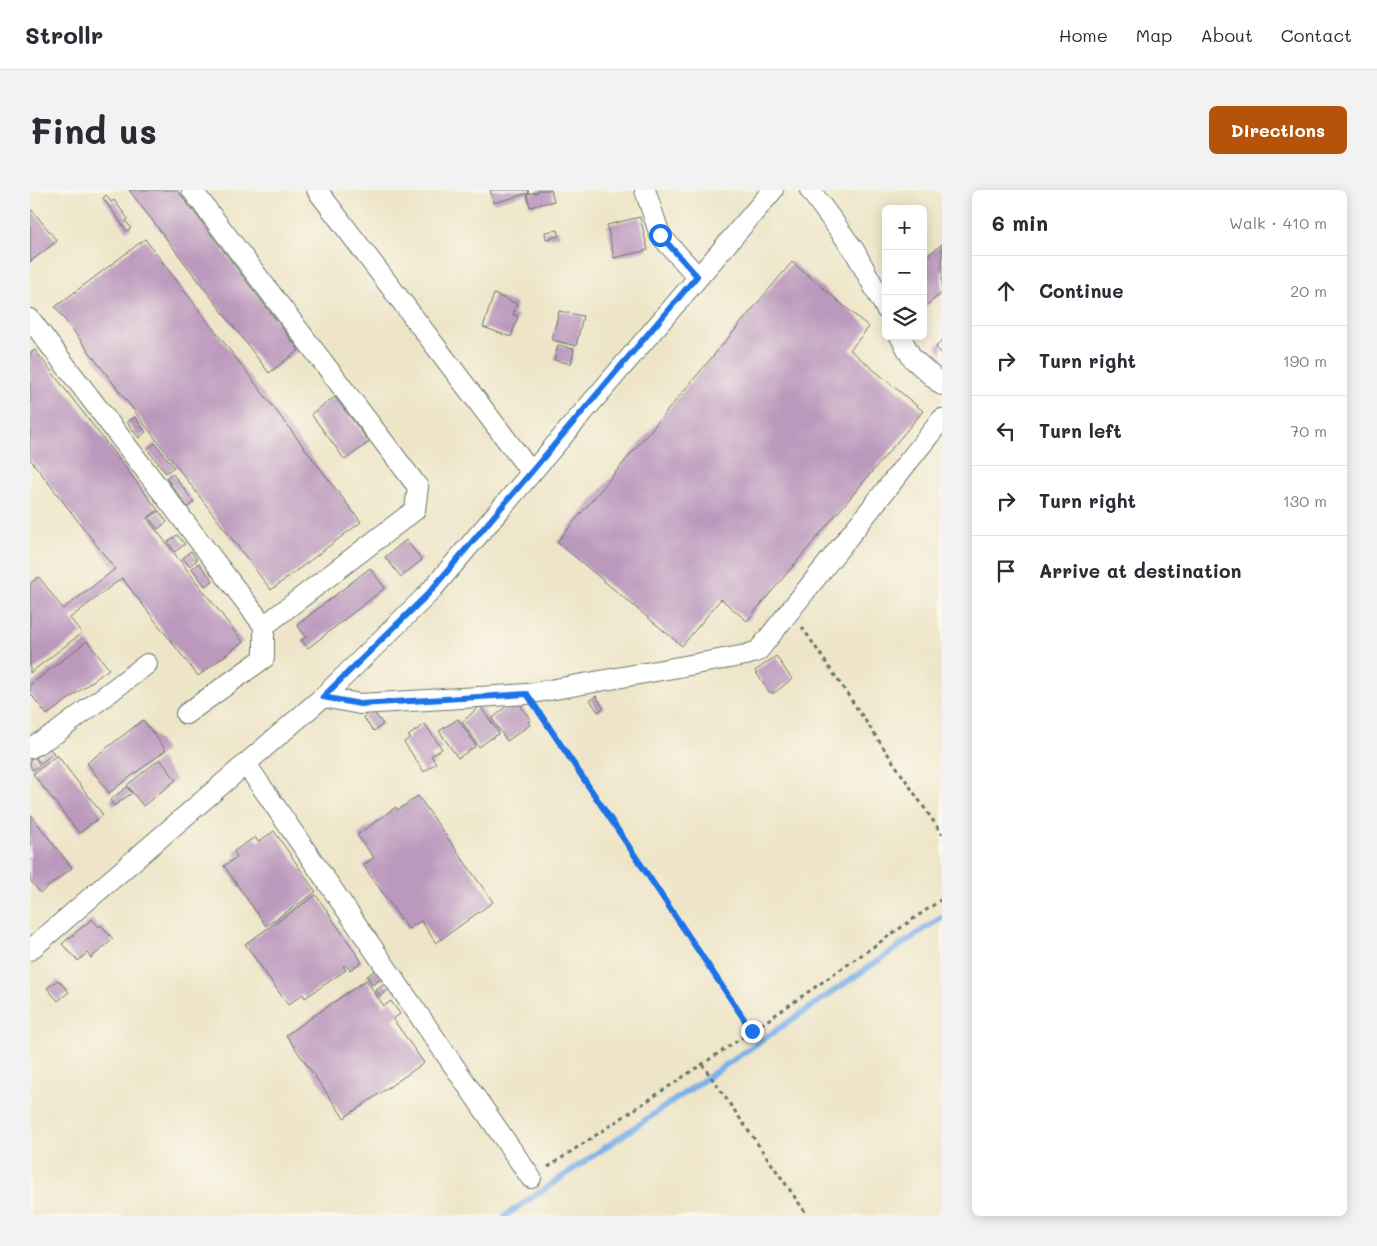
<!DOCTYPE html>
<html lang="en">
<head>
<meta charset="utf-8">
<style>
	body { margin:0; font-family:Mali,sans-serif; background:#f2f2f3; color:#2b2b33 }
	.controls { position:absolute; right:15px; top:15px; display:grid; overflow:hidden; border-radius:8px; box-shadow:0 2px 12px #0003 }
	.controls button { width:45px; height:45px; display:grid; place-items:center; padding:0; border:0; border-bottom:1px solid #e1e1e2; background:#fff; color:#2b2b33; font:25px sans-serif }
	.stop { position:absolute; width:15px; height:15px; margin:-11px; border:4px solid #1a73e8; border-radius:50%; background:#fff }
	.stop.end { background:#1a73e8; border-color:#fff; box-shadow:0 1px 5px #0008 }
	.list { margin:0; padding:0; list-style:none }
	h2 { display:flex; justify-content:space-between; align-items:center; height:65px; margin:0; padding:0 20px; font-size:21px }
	h2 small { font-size:16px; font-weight:400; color:#7c7c81 }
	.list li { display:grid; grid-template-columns:32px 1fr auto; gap:15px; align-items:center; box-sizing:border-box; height:70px; padding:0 20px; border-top:1px solid #e1e1e2 }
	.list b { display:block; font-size:19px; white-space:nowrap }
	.list em { font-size:16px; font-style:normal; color:#7c7c81 }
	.icon { flex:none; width:28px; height:28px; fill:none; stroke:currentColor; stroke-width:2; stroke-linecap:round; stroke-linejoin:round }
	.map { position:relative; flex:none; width:912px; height:1026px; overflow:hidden; border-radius:8px }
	header { display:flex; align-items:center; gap:30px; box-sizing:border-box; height:70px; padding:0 25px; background:#fff; border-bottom:1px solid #e1e1e2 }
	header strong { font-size:24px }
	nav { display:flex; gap:28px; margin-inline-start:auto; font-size:18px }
	.intro { display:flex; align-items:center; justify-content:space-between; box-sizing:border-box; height:120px; padding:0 30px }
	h1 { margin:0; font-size:35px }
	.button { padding:12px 22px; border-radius:8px; background:#b45309; color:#fff; font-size:18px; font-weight:700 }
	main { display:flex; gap:30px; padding:0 30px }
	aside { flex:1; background:#fff; border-radius:8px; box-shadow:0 2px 12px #0003 }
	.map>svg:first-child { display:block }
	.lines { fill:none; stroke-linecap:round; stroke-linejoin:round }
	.stream { stroke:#7bb0e9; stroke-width:6 }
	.building { fill:#bb99bd }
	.minor-casing { stroke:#677868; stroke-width:22 }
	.path { stroke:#677868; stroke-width:3; stroke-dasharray:4 4; stroke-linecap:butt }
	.minor { stroke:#fff; stroke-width:20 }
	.route { stroke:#1a73e8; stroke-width:6 }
</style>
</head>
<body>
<header>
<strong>Strollr</strong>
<nav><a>Home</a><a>Map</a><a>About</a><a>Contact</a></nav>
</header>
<div class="intro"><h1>Find us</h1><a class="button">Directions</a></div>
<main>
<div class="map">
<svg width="912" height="1026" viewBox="0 0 912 1026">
	<rect width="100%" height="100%" fill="#fbf7ec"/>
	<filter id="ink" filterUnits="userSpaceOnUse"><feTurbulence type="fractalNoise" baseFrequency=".02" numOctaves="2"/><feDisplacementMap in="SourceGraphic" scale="10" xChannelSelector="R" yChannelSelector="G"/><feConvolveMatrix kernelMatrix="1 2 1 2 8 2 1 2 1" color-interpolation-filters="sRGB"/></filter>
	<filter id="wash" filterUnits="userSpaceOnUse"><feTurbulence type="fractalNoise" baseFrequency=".0096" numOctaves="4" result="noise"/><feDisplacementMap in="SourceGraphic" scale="20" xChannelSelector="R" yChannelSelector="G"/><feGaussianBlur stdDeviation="1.12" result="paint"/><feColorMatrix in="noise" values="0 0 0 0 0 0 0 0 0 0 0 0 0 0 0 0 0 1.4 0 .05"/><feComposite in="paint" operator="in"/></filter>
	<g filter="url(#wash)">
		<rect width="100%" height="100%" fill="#eee5c8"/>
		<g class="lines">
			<path class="stream" d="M475,1026L912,727"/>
		</g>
		<g id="blocks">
			<path class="building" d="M99,0H147L269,160L239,183Z
				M460,0H498L499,3L464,13Z
				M508,0H521L524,11L500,17L497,4L508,2Z
				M76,5L81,12L84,10L98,29L96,31L101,38L97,41L73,8Z
				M2,20L27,51L0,72V22Z
				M610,27L618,60L584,68L577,35Z
				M528,40L529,46L516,49L515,42Z
				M115,49L331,332L241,400L25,117Z
				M912,54V103L893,118V69Z
				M762,72L839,137L820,160L893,221L717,431L691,409L652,456L527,352Z
				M464,104L487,114L483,125L488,126L481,147L453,137Z
				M529,121L553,126L546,156L522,150Z
				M912,150V164L906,157Z
				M528,155L544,159L541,174L524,170Z
				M5,160L128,320L117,328L213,452L168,486L92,388L40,428L52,443L0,483V393L9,387L33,419L85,379L0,269V163Z
				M305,207L339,252L315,270L281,224Z
				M105,227L116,242L109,248L97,232Z
				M125,253L144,277L136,283L117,259Z
				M142,283L164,312L158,317L136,288Z
				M129,321L137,332L128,339L119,328Z
				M147,345L155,354L145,362L138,352Z
				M376,350L392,370L371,387L355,367Z
				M161,361L167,370L159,376L153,368Z
				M169,373L183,391L175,396L162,378Z
				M340,378L355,398L278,458L271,450L276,447L267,435Z
				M57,451L79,479L17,525L0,503V495Z
				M746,466L762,489L743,504L742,501L740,503L725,481Z
				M566,506L574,518L568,522L560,510Z
				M481,512L484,516L489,513L501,530L498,532L500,535L477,551L462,529Z
				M450,516L469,543L449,557L432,532Z
				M342,520L353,534L344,541L333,527Z
				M428,529L446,556L428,568L409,541Z
				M113,530L136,560L79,603L57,573Z
				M395,534L412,559L401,566L406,573L394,582L374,552L380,548L378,546Z
				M19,558L24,563L11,573L6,568Z
				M27,565L73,625L49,643L3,584Z
				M3,566L10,575L3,580L0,576V569Z
				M130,569L146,590L113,616L97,595Z
				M97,597L102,603L84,616L80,610Z
				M388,606L463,712L406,753L391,731L378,739L333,675L344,668L327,645L366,617L368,620Z
				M0,624L42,678L10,703L0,690Z
				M244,641L286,702L236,736L194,676L207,667L204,661L225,647L228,652Z
				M286,705L332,772L320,780L316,775L313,776L316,780L275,808L273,804L258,815L215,754Z
				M62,729L69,737L71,735L83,749L61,768L57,763L48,771L32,754Z
				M347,779L353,788L342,795L337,786Z
				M28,790L39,802L28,811L17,798Z
				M336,790L354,816L361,811L370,824L363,829L394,873L314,928L256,845Z
				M355,794L359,799L350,806L346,800Z"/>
		</g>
	</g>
	<g filter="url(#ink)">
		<use href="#blocks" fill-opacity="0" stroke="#677868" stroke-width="1"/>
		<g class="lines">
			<g class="minor-casing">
				<path id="minor" d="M162,0L388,297L385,320L234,436
					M287,0L501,282
					M615,0L630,45L667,86
					M780,0L824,60L856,119
					M0,129L234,436V468L156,524
					M870,146L882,168L912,195
					M293,507L330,514L497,504L716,465L728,461L912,229
					M0,558L26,543L117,474
					M216,574L501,988
					M0,760L293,507L398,404L743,0"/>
			</g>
			<path class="path" d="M772,437L912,644
				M508,521L722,841
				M672,874L778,1026
				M518,977L722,841L912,709"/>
			<use href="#minor" class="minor"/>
		</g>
	</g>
	<g class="lines" filter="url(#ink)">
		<path class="route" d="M630,45L667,86L398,404L293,507L330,514L497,504L722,841"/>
	</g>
</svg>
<div class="controls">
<button>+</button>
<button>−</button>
<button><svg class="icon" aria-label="layers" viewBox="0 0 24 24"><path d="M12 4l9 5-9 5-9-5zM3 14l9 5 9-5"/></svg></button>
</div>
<div class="stop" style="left:630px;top:45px"></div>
<div class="stop end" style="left:722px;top:841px"></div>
</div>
<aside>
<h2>6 min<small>Walk · 410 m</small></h2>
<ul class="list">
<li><svg class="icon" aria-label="ahead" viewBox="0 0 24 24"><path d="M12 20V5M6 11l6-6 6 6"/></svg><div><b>Continue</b></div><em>20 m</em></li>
<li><svg class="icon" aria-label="right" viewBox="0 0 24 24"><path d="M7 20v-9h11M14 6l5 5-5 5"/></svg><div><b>Turn right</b></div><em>190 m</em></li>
<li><svg class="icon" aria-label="left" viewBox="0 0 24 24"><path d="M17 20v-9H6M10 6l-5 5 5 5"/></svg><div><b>Turn left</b></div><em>70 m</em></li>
<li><svg class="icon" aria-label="right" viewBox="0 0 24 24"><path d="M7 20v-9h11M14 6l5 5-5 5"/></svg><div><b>Turn right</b></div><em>130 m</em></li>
<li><svg class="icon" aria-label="arrive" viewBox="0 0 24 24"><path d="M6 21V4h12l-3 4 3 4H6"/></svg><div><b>Arrive at destination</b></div></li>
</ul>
</aside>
</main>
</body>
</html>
